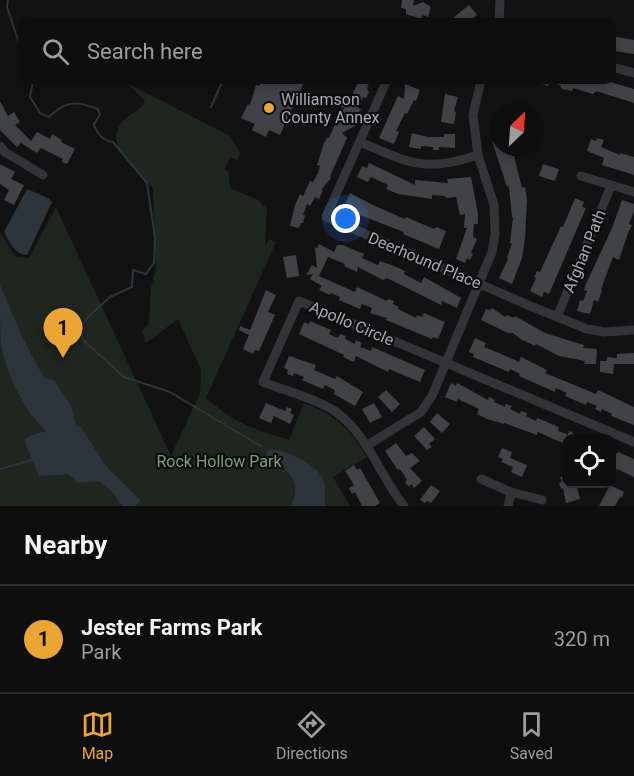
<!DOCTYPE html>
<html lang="en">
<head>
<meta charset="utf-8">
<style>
	body { margin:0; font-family:Roboto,sans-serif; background:#171717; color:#f1f3f6 }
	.controls { position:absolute; right:18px; bottom:18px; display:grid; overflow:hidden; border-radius:12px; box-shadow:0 3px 9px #0003 }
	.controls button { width:54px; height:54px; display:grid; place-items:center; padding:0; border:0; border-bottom:2px solid #2e2e2e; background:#0e0e0e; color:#f1f3f6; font:30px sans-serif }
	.compass { position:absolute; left:490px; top:102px; width:54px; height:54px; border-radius:50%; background:#0e0e0e; box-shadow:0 3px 9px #0003; rotate:25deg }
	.you { position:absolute; left:346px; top:219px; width:21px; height:21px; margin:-15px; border:4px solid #fff; border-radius:50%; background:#1a73e8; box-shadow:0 0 0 9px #1a73e833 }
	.badge { display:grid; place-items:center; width:39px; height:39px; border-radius:50%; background:#eba533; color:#111; font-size:20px; font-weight:700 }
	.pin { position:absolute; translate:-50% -50px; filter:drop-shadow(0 2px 3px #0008) }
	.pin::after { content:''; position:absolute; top:32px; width:21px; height:18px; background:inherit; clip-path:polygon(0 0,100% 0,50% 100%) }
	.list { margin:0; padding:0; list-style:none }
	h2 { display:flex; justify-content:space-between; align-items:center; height:78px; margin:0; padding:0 24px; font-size:26px }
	h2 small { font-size:20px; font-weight:400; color:#9b9c9e }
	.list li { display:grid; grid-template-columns:39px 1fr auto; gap:18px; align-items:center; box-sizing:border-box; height:108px; padding:0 24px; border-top:2px solid #2e2e2e }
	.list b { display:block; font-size:22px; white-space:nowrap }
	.list p { margin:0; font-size:20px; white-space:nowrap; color:#9b9c9e }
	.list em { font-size:20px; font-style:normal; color:#9b9c9e }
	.icon { flex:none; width:33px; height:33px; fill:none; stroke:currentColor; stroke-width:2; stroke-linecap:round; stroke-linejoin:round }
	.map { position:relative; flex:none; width:634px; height:506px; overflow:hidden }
	.search { position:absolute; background:#0e0e0e; box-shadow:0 3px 9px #0003; left:18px; right:18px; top:18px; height:66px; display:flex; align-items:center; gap:15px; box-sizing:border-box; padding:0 21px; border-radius:12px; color:#9b9c9e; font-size:22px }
	.sheet { height:186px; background:#0e0e0e }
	nav { display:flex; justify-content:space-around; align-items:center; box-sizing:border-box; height:84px; border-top:2px solid #2e2e2e; background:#0e0e0e; font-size:16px; color:#9b9c9e }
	nav a { display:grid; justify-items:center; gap:3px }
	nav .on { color:#eba533 }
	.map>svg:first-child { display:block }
	.green { fill:#1e261f }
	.water { fill:#2c353b }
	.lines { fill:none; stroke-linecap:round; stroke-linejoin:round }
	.stream { stroke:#2c353b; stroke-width:2 }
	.building { fill:#414246 }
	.minor { stroke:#333438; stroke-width:9 }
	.poi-dot { fill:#eba533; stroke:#0d0d0e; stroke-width:2 }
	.labels { text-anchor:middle; stroke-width:4.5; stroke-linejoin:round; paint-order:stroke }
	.poi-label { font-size:16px; fill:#a4a9b3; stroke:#0d0d0e; text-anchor:start }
	.street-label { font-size:16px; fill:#a4a9b3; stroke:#0d0d0e }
	.park-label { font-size:16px; fill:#7b9e7c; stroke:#0d0d0e }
</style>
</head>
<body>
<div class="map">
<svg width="634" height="506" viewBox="0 0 634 506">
	<rect width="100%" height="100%" fill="#121213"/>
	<path class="green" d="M125,82L230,136L240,153L237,160L230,157L225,169L229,173L230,188L258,200L267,209L265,246L269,239L276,242L206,398C219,410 235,420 251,427C263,433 277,435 289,440L304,403C336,416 349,428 367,457L333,477L350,506H0V233L16,257L29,258L56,207L171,456L200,393L201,370L178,319L146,343L142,331L149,323L151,288L156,269L153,188C138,170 99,145 125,119C132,112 141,111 145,101Z"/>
	<path class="water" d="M27,189L48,198L52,202L27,255C14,254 10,243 4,232Z
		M0,285C14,317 26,349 45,378L54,380L72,407L76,426L81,427L106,466L140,500L136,506H122L113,493L99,481L78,483L68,474L39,476L24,440L32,435L46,431C24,411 8,376 1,346C0,329 0,303 0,285Z
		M271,449C287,451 319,465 324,481C326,489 324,498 325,506H291C304,481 287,469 267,456L266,452Z"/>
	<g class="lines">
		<path class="stream" d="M8,0L7,7L22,52
			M289,20L292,19
			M33,80L30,97L40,113L49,117C66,100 77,101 98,109L100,115L94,124C96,133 103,141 113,142L147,183L155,238L154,263L146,274L133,270L132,287L110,297L88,317L82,325V339L124,377L170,392L262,447
			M211,107L223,80
			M0,469L35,459"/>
	</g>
	<path class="building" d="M402,0H414L413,6L423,2L431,7L428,17L423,15L421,19L406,14V9L401,8Z
		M469,5L477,15L468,22H457L453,18Z
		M612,36L634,40V54L614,51Z
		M262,80H305L280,135L269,130L266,137L252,130L255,124L241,118L248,104L250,105L256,85L259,86Z
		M359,80H370L367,89L369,92L366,98L363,97L358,108L361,109L356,117L355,126L342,133L347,138L331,174L330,181L329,180L321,190H323L319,199L315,197L310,206L307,204L303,215H305L303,223H301L299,228L290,226L295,205L300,194L303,196L310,181L313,182L318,173L320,166L317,165L324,143L327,138H329L335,124L337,125L344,108L341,107L346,95L351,98Z
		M530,80H596L606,83L607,81L634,89V103L596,91L593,94L573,88L572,91L562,89L560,85L550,82L548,86Z
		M405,84L420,90L416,101L414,100L407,114L405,113L396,131L399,132L394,144L379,138L398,96L404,99Z
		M445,94L458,97L454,111L456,112L454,124L441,122Z
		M0,101L8,116L14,112L20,122L15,125L31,141L37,132L50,139L52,134L62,140L61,142L75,149L67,164L62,162L63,159L41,148L37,153L21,143L17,147L0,130Z
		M412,133L428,137H444V134H455V148L439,147V150H433V147L421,146V149L409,147Z
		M499,135V147H509L512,156H514L522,188L525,187L527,200L525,239L522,258L512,284L499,278L508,259L507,258L512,243H510L513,217H512L509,186L507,187L493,144L492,136Z
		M597,138L604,140L601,147L620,155V153L634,157V175L602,165L604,158L587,151L591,139L596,141Z
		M369,163L415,185V180L448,183L447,179L471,177L478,214V224H474L473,237L477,239L471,253L473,254L470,260L467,258L465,263L456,259L467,228H464L465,214L460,215L456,197L446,198L445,196L432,195V199L398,194L386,189L388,185L371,177L368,182L357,177L362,166L367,168Z
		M0,164L15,172L11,179L24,185L14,205L4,200L9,190L0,184Z
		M543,164L559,169L555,181L539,176Z
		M350,193L375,206L405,219L406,217L434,229L436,227L446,231L439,249L403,234L404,232L349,211L350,208L344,206Z
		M575,198L584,202L582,207L586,208L549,294L544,292L542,297L530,291L536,278L534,277L537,271L540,272L561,226L563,227Z
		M622,200L634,204V211L629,224L632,225L630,230H629L619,260L613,257L601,289L602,290L598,302L594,300L590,314L577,311L580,300L583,301L587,291L584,290L586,284L612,228Z
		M319,244L334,252L337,245H343L364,254L362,258L378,265L380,261L394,266L405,271L404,274L421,283L424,277L461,298L457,308L442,301L441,305L387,278L383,280L358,267L357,272L344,266L345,264L328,257L319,276L355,292L357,287L387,301L388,299L394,301L393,304L399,307L398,309L416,318L417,315L422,317L424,313L445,322L438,339L433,337L432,339L386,320L387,318L370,313L372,308L362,304L360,309L339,300L340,297L331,293L330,295L319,290L322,286L310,279L313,274L306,275L312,265L317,268L315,247L317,248Z
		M296,255L299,276L287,278L283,257Z
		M266,290L276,295L268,312L275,315L259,351L255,350L253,354L243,349L249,335L239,330L240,326L250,330Z
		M492,308L505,317L507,315L514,318L515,316L545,333L584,345L583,348L597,349L596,364H584L585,361L559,356L536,344L535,346L522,340L513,333H508L481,320L486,309L490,310Z
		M310,321L331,330L329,334L338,338L340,334L346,336L345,339L355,344L356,340L362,343L360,347L371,351L372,347L425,370L420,382L389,369L388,372L356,356L354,362L343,357L344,355L299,334L304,322L309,324Z
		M475,338L486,343L484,347L499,353L519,362L521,357L547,370L545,373L596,394L598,390L634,407V425L611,416L612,414L602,409L601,412L595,409L597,406L587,402L586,405L565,396L567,393L556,388L555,392L519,376L520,374L510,369L509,372L473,357L474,354L469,352Z
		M634,353V364H614L613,374L600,372V361H607V357L617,358V354Z
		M289,356L316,365L314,370L335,379L337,376L363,392L355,406L334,394L335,390L325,385L323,389L302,380L304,377L294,373L293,376L287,374L288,370L284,368Z
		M451,383L456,386L457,383L488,400L489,397L495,400L494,402L505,407L506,404L512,406L510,409L520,414L521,411L527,413L526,416L536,421L537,418L559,427L558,431L567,434V437L569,431L575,434L573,438H567V445L538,432L537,435L504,423V424L487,419L477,414L479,409L458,399L457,402L445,397Z
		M386,390L400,404L392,412L378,397Z
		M266,403L285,411L287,407L292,409L290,413L294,415L290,424L274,416L271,423L259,418Z
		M374,403L382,417L370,423L362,409Z
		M437,413L450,424L442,433L430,422Z
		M424,427L435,439L429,444L432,447L427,450L414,436Z
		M396,443L406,456L412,453L420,461L410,468L422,481L414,488L411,484L409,487L405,482L407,480L400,469L398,470L385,451Z
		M502,448L512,452L510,458L527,465L522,477L511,472L513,467L501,462L503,459L498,457Z
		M612,452L616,454L618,452L634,459V477L617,469L612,481Z
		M354,465L357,470L360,468L380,503L375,506H362L355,492L352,494L349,488L354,485L345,471Z
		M567,475V483H576L580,499L566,503L563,488L561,489L559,483L562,482L560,477Z
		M431,485L440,491L431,503L427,501L425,503L420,500Z
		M610,485L624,492L622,498L620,497L615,506H599Z"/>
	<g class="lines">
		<path class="minor" d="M499,22L500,0
			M612,67L634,73
			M387,80L326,217L528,305L587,329L604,332L634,330
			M360,142C409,163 425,173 478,155
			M0,146L5,152L43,175
			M581,176L634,192
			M557,317L611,186
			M366,446L421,412L432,396L492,252L495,234L494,205L478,155L473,115L481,80
			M481,479L511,492L542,500
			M404,506C380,476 368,435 336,412C315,398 286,391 263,382L299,301L634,442
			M508,506L511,492"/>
	</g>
	<circle class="poi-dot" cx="269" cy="108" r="6"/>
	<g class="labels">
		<g class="poi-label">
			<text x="281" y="105">Williamson<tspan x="281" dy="18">County Annex</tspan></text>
		</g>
		<g class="street-label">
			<text transform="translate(584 251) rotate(-68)" y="6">Afghan Path</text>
			<text transform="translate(425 260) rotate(23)" y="6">Deerhound Place</text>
			<text transform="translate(352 323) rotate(23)" y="6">Apollo Circle</text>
		</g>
		<g class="park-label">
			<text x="219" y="467">Rock Hollow Park</text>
		</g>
	</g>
</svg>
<div class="controls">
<button><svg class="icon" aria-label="locate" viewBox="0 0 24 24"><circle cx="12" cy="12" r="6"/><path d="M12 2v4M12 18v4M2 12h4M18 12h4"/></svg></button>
</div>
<svg class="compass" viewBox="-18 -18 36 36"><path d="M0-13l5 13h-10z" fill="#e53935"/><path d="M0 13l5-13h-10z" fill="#9b9c9e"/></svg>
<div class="you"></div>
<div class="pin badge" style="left:63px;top:358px">1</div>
<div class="search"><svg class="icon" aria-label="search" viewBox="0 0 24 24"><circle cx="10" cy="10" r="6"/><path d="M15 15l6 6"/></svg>Search here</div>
</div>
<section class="sheet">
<h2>Nearby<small></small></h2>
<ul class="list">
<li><span class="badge">1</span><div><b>Jester Farms Park</b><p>Park</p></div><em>320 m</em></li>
</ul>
</section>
<nav>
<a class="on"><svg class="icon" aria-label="map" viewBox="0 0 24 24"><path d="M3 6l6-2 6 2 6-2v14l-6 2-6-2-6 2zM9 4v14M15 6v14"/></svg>Map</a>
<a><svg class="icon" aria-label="directions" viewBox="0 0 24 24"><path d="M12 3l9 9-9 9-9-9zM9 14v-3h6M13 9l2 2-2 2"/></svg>Directions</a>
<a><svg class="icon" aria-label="saved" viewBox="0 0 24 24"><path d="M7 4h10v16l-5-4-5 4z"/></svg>Saved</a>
</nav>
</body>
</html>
